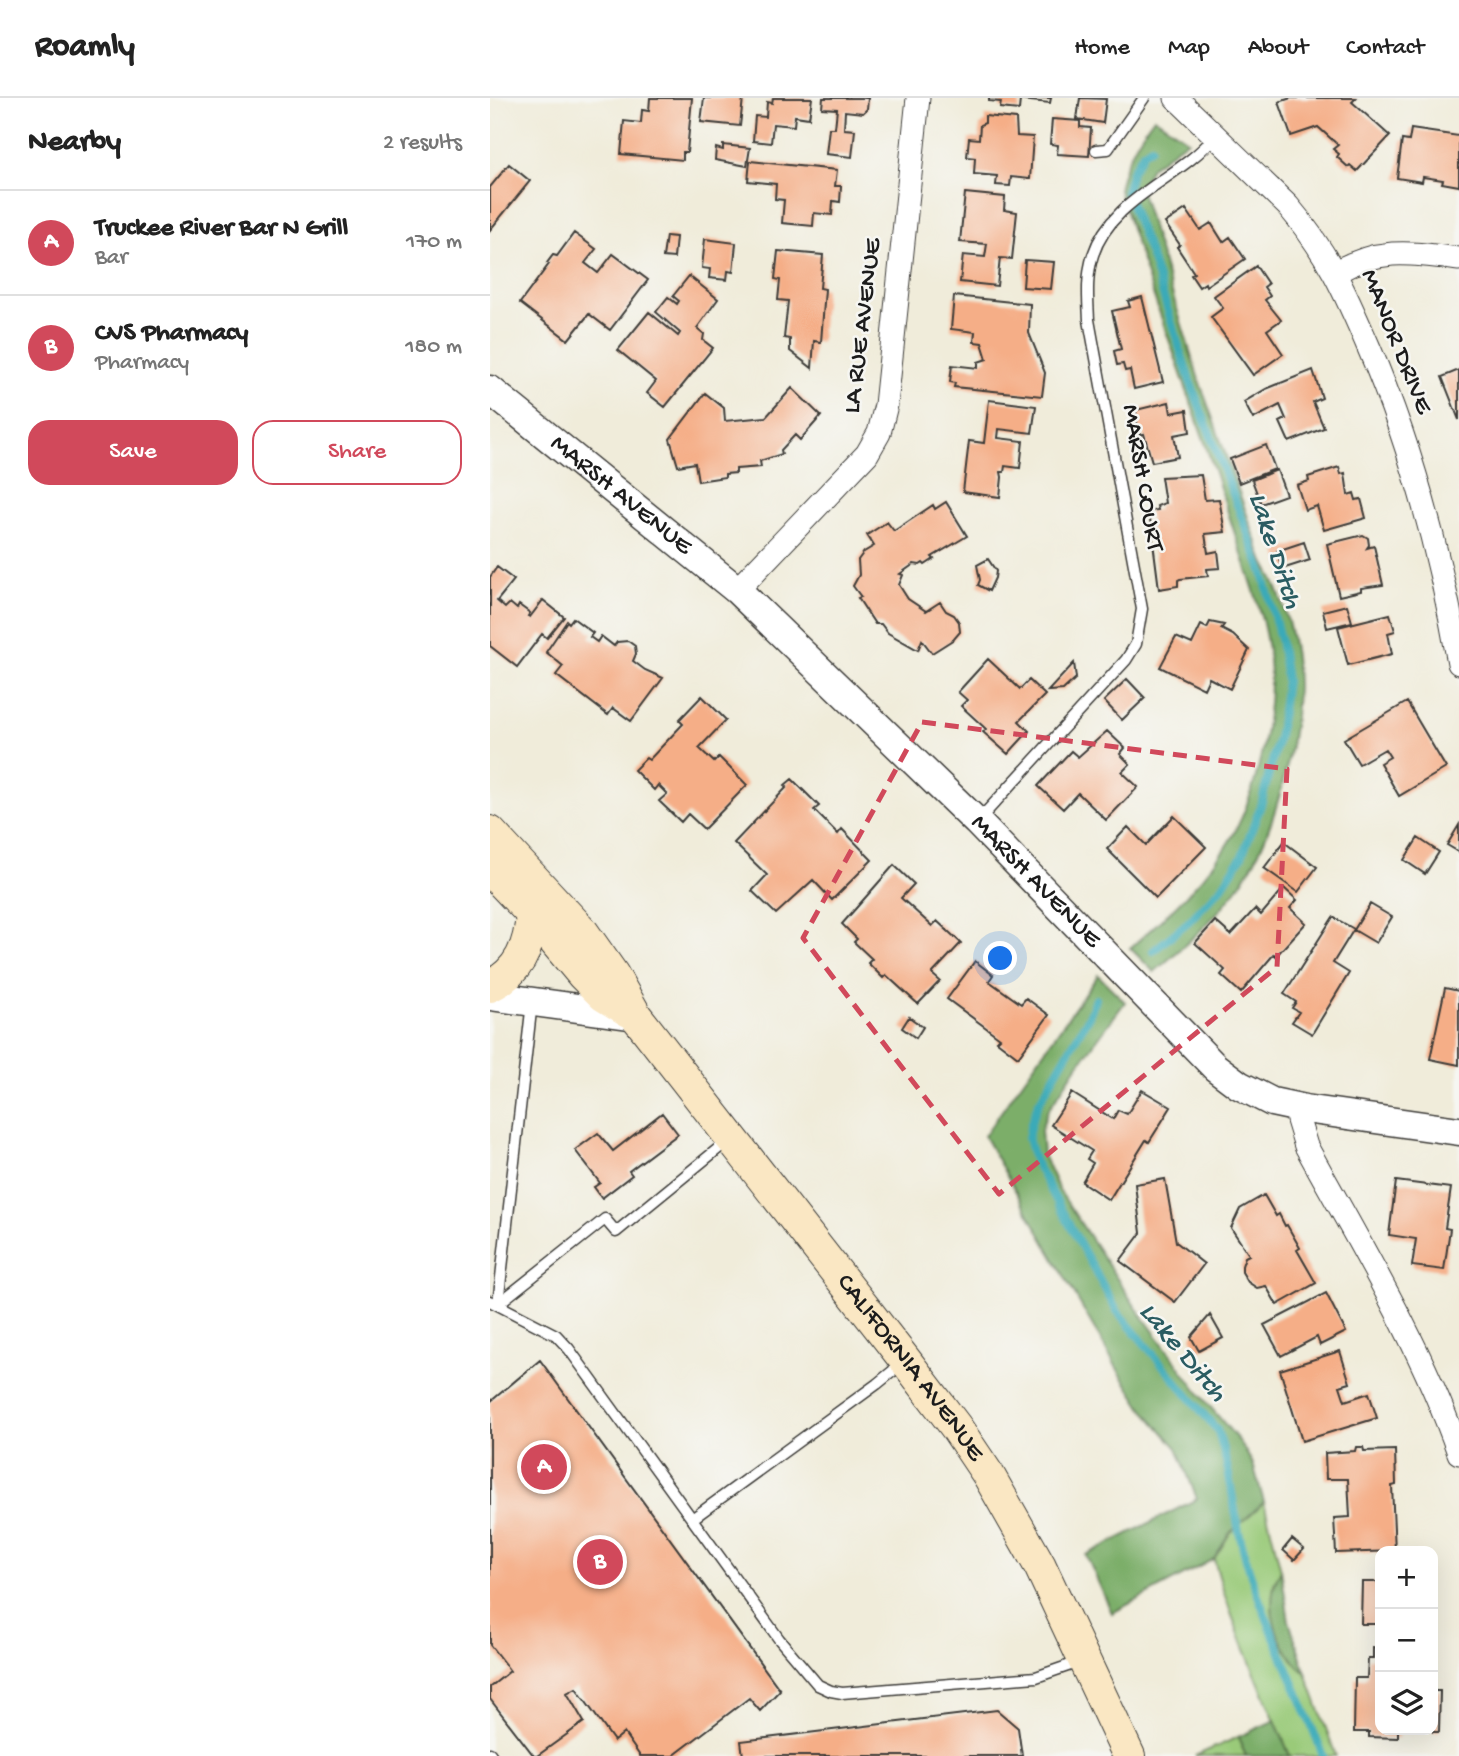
<!DOCTYPE html>
<html lang="en">
<head>
<meta charset="utf-8">
<style>
	:root { --surface:#fff; --page:#f2f2f2; --text:#222; --muted:#767676; --line:#e0e0e0; --accent:#d1495b }
	body { margin:0; font-family:"Gochi Hand",sans-serif; background:var(--page); color:var(--text) }
	.controls { position:absolute; right:21px; bottom:21px; display:grid; overflow:hidden; border-radius:14px; box-shadow:0 7px 28px #0002 }
	.controls button { width:63px; height:63px; display:grid; place-items:center; padding:0; border:0; border-bottom:2px solid var(--line); background:var(--surface); color:var(--text); font:35px sans-serif }
	.you { position:absolute; left:511px; top:861px; width:24px; height:24px; margin:-18px; border:5px solid #fff; border-radius:50%; background:#1a73e8; box-shadow:0 0 0 10px #1a73e833 }
	.badge { display:grid; place-items:center; width:46px; height:46px; border-radius:50%; background:var(--accent); color:#fff; font-size:23px; font-weight:700 }
	.pin { position:absolute; translate:-50% -50%; border:4px solid #fff; box-shadow:0 2px 7px #0006 }
	.list { margin:0; padding:0; list-style:none }
	h2 { display:flex; justify-content:space-between; align-items:center; height:91px; margin:0; padding:0 28px; font-size:30px }
	h2 small { font-size:23px; font-weight:400; color:var(--muted) }
	.list li { display:grid; grid-template-columns:46px 1fr auto; gap:21px; align-items:center; box-sizing:border-box; height:105px; padding:0 28px; border-top:2px solid var(--line) }
	.list b { display:block; font-size:26px; white-space:nowrap }
	.list p { margin:0; font-size:23px; white-space:nowrap; color:var(--muted) }
	.list em { font-size:23px; font-style:normal; color:var(--muted) }
	.actions { display:flex; gap:14px; padding:21px 28px }
	.actions a { flex:1; padding:16px 0; border:2px solid var(--accent); border-radius:21px; text-align:center; font-size:24px; color:var(--accent) }
	.actions .main { background:var(--accent); color:#fff }
	.icon { flex:none; width:38px; height:38px; fill:none; stroke:currentColor; stroke-width:2; stroke-linecap:round; stroke-linejoin:round }
	.map { position:relative; flex:none; width:969px; height:1658px; overflow:hidden }
	header { display:flex; align-items:center; gap:42px; box-sizing:border-box; height:98px; padding:0 35px; background:var(--surface); border-bottom:2px solid var(--line) }
	header strong { font-size:33px }
	nav { display:flex; gap:38px; margin-inline-start:auto; font-size:24px }
	main { display:flex }
	aside { flex:1; background:var(--surface) }
	.map>svg:first-child { display:block }
	.green { fill:#9aca79; stroke:#5b734a; stroke-width:2 }
	.forest { fill:#7bae69; stroke:#4c6542; stroke-width:2 }
	.lines { fill:none; stroke-linecap:round; stroke-linejoin:round }
	.stream { stroke:#3aaab8; stroke-width:8 }
	.building { fill:#f5ae87 }
	.service-casing { stroke:#3c3b38; stroke-width:13 }
	.minor-casing { stroke:#3c3b38; stroke-width:25 }
	.tertiary-casing { stroke:#3c3b38; stroke-width:31 }
	.secondary-casing { stroke:#3c3b38; stroke-width:34 }
	.service { stroke:#fff; stroke-width:10 }
	.minor { stroke:#fff; stroke-width:23 }
	.tertiary { stroke:#fff; stroke-width:28 }
	.secondary { stroke:#fae7c3; stroke-width:32 }
	.marked { fill:none; stroke:#d1495b; stroke-width:5; stroke-dasharray:14 9; stroke-linejoin:round }
	.labels { text-anchor:middle; dominant-baseline:central; stroke-width:5; stroke-linejoin:round; paint-order:stroke }
	.street-label { font-size:26px; fill:#1c1c1c; stroke:#f6f6f2 }
	.water-label { font-size:28px; font-style:italic; fill:#2a5c62; stroke:#f6f6f2 }
</style>
</head>
<body>
<header>
<strong>Roamly</strong>
<nav><a>Home</a><a>Map</a><a>About</a><a>Contact</a></nav>
</header>
<main>
<aside>
<h2>Nearby<small>2 results</small></h2>
<ul class="list">
<li><span class="badge">A</span><div><b>Truckee River Bar N Grill</b><p>Bar</p></div><em>170 m</em></li>
<li><span class="badge">B</span><div><b>CVS Pharmacy</b><p>Pharmacy</p></div><em>180 m</em></li>
</ul>
<div class="actions"><a class="main">Save</a><a>Share</a></div>
</aside>
<div class="map">
<svg width="969" height="1658" viewBox="0 0 969 1658">
	<rect width="100%" height="100%" fill="#f6f6f2"/>
	<filter id="ink" filterUnits="userSpaceOnUse"><feTurbulence type="fractalNoise" baseFrequency=".0143" numOctaves="2"/><feDisplacementMap in="SourceGraphic" scale="14" xChannelSelector="R" yChannelSelector="G"/><feConvolveMatrix kernelMatrix="1 2 1 2 8 2 1 2 1" color-interpolation-filters="sRGB"/></filter>
	<filter id="wash" filterUnits="userSpaceOnUse"><feTurbulence type="fractalNoise" baseFrequency=".00686" numOctaves="4" result="noise"/><feDisplacementMap in="SourceGraphic" scale="28" xChannelSelector="R" yChannelSelector="G"/><feGaussianBlur stdDeviation="1.57" result="paint"/><feColorMatrix in="noise" values="0 0 0 0 0 0 0 0 0 0 0 0 0 0 0 0 0 1.4 0 .05"/><feComposite in="paint" operator="in"/></filter>
	<g filter="url(#wash)">
		<rect width="100%" height="100%" fill="#f0ecda"/>
		<path class="green" d="M774,1404L791,1472L784,1485L782,1511L803,1563L816,1575L846,1658H800C773,1593 742,1529 724,1461L740,1435Z
			M748,1639L756,1658H705Z"/>
		<path class="forest" d="M664,19L698,42L661,69L650,91L709,282L774,464C794,497 807,549 807,587C806,645 786,734 753,782C729,818 697,846 664,874L640,850C677,817 718,781 743,737C768,692 784,612 779,562C775,515 755,468 741,424C706,312 663,204 629,92C633,66 648,40 664,19Z
			M608,877L635,904L586,970L557,1014L551,1032L553,1057L569,1092L645,1208L712,1299L750,1344L763,1366L774,1404L740,1435L724,1461L622,1515L596,1457L707,1401L687,1350L653,1311L628,1272L494,1038Z
			M791,1472L799,1523L816,1575C787,1550 771,1507 791,1472Z
			M785,1622L800,1658H756L748,1639Z"/>
		<g class="lines">
			<path class="stream" d="M661,49L653,55L642,73L636,94L662,162L700,283L773,475L790,541L796,582L789,636L771,707L752,758L732,789L698,824L663,853
				M606,901L599,918L548,1006L541,1025L538,1040L544,1062L627,1213L727,1332C742,1373 743,1417 755,1458C775,1527 809,1591 833,1658"/>
		</g>
		<g id="blocks">
			<path class="building" d="M160,0H202L197,54H193V62L131,56L134,23L151,25L152,12L159,13Z
				M214,0H253L250,28L211,24Z
				M283,0H322L319,20L305,18L304,28L283,26L281,45L263,43L265,18L276,19L277,4L282,5Z
				M333,0H378L377,11L373,15L355,13L354,31L365,32L362,59L336,56L339,30H345L347,11L332,10Z
				M499,0H561L560,5L530,2L529,12L510,10L511,4L499,3Z
				M590,0L616,1L613,25L587,21Z
				M801,0H866L862,4L900,38L867,73L860,67L858,69L847,59L849,56L843,51L848,47L828,29L801,38L789,4Z
				M495,18L526,21L527,38L543,39L540,81L521,79L520,88L506,87L507,78L484,76L485,60L477,59L479,40L489,41L490,27L495,25Z
				M562,21L590,23V29L601,30L599,58L567,56L568,47L560,46Z
				M921,31L969,38V88L952,85L953,82L933,79L932,84L907,80L912,42L919,43Z
				M233,47L260,50L257,68L225,62L226,50L233,52Z
				M260,63L347,72L345,88H351L350,104L343,103L342,117L324,115L323,128L292,125L294,102L285,101L286,86L258,83Z
				M19,66L40,83L0,132V89Z
				M475,95L515,99L514,112L527,114L522,161L510,160L507,188L470,184L473,157L495,159L497,146L470,144Z
				M696,111L710,132L721,125L733,144L740,139L755,161L716,188L715,185L709,189L701,177L704,175L687,149L690,147L675,125Z
				M84,135L106,151L95,165L108,175L123,156L158,182L120,232L99,216L78,242L30,205L59,166L57,165L63,157L67,158Z
				M176,138L186,139L184,160L173,159Z
				M215,141L246,145L243,174L238,173L237,182L219,180L220,171L212,170Z
				M288,153L333,157L330,190L335,191L331,244L324,243L322,270L300,253V241L294,240L298,203L288,202L290,182L285,181Z
				M535,162L564,164L561,191L533,189Z
				M766,168L778,186L774,189L780,198L775,202L791,222L777,232L793,256L763,277L721,219L733,210L724,198Z
				M199,178L228,201L207,230L214,236L213,242L223,250L175,309L157,295L166,283L128,252L159,214L188,238L190,235L166,214L178,199L187,206L189,203L183,198Z
				M464,198L540,206L539,235L555,275L552,298L464,289L465,285L460,284L462,267L488,270V264L497,261L492,245L484,244L485,234L461,231Z
				M652,199L673,284L644,291L640,272L635,273L633,266L627,267L624,253L631,251L622,213L640,209L638,203Z
				M823,272L832,300L823,304L834,330L799,344L790,324L796,321L790,307L763,321L754,304L776,291Z
				M969,272V322L952,279Z
				M302,290L331,318L310,342L305,337L291,352L292,356L270,363L271,369L246,371V375L235,376V379L208,383L205,365L188,368L180,341L215,295L234,310L235,323L276,319Z
				M499,302L546,308L542,335L509,331L508,340L533,343L530,370L515,368L514,374H511L512,379L510,399L473,394L479,343L494,345Z
				M679,304L681,315L697,312L700,334L684,337L688,359L662,364L654,336L648,337L646,312Z
				M776,347L785,371L749,385L740,361Z
				M849,369L851,376L855,375L858,397L864,395L866,402L871,401L876,420L834,432L827,408L815,412L807,387L819,383L818,379Z
				M787,372L796,397L771,406L762,382Z
				M711,377L715,402L729,401L735,434L715,436L718,455L728,453L730,470L717,471L718,478L690,481L688,482V488L669,491L659,413L668,412L667,408L675,405L671,379Z
				M456,404L477,438L442,459L444,461L435,467L433,465L430,467L424,466L410,476L413,477L409,487L418,501L436,513L450,504L456,513L464,517L469,524L470,534L464,541L442,555L432,542L428,552L398,535L391,526H385L368,500L371,499L363,488L369,477L368,462L374,454L384,448L377,437L397,424L404,433L443,407L445,411Z
				M873,437L878,440L879,447L877,450L884,448L893,487L871,490V493L849,498L837,446Z
				M814,444L820,462L792,471L787,453Z
				M498,461L506,473L505,480L499,493L488,487L490,482L487,467Z
				M7,469L24,482L7,503L15,510L20,505L27,511L29,507L40,515L38,518L40,519L53,502L74,519L57,540L52,536L27,569L0,548V479Z
				M857,507L862,524L837,530L833,513Z
				M900,516L905,533L898,535L902,556L858,567L848,529Z
				M83,520L103,535L100,539L107,544L111,538L124,548L127,544L138,543L145,548L146,556L143,563L155,572L173,580L141,623L123,610L118,617L66,577L73,568L56,554L77,523L79,525Z
				M720,524L734,527L731,531L743,537L759,552L740,591L719,580L714,591L670,569L686,539L702,546L711,527L717,530Z
				M498,561L530,591L539,582L555,597L529,623L539,633L518,656L493,634L496,631L471,608L477,602L468,594Z
				M584,565L586,580L573,592L558,593Z
				M637,581L655,600L632,622L614,603Z
				M212,598L236,622L209,650L224,664L229,659L257,687L214,731L198,716L191,724L169,703L177,696L168,687L164,692L144,672L156,660L159,662L193,626L189,622Z
				M917,604L956,670L909,698L890,665L900,659L895,651L869,666L854,641Z
				M617,633L635,650L630,656L640,666L632,674L648,689L616,722L588,695L573,711L548,688L581,653L588,659Z
				M302,681L329,708L324,712L348,736L352,731L382,762L342,802L323,782L286,816L262,793L277,777L244,745L297,689L295,687Z
				M684,718L716,749L666,800L617,751L638,729L656,747Z
				M969,727V754L957,747Z
				M928,740L949,754L935,776L914,762Z
				M794,744L827,769L808,794L774,770Z
				M404,767L424,786L411,800L442,828L447,823L471,845L442,876L450,883L428,906L396,877L393,880L378,865L382,861L364,844L367,841L352,826Z
				M794,790L807,802L800,810L816,825L786,858L784,856L751,895L731,877L735,872L705,845L725,823L741,837L765,811L771,817Z
				M880,806L902,819L886,845L864,832Z
				M843,819L864,831L843,865L859,875L822,936L802,924L809,914L802,910L806,904L794,896Z
				M485,863L503,877L499,883L531,906L536,900L559,917L528,959L507,943L510,940L457,901Z
				M955,890L969,893V967L940,961Z
				M419,919L433,929L426,940L412,930Z
				M652,992L681,1009L659,1044L656,1042L619,1102L592,1084L603,1065L597,1061L602,1053L561,1027L582,995L623,1021L628,1012L637,1016Z
				M172,1015L188,1036L139,1073L142,1077L112,1100L104,1089L110,1085L85,1052L108,1035L123,1053Z
				M675,1081L686,1144L714,1166L685,1204L630,1163L651,1135L645,1086Z
				M906,1083L961,1090L955,1130L960,1131L954,1172L922,1168L926,1141L899,1137Z
				M774,1097L786,1118L789,1116L795,1128L797,1127L810,1150L807,1152L826,1185L787,1207L776,1188L767,1190L758,1184L752,1174V1168L755,1159L759,1157L741,1130L750,1111Z
				M836,1195L856,1234L830,1247L827,1239L791,1258L774,1227Z
				M720,1217L733,1240L709,1253L701,1239Z
				M850,1253L860,1285L850,1288L855,1303L879,1295L887,1320L812,1343L790,1272Z
				M50,1262L290,1592L270,1613L259,1600L183,1658H150L134,1635L124,1643L86,1590L77,1595L94,1624L47,1658H44L0,1601V1589L20,1573L0,1547V1304Z
				M866,1349H873L874,1353L905,1352L906,1387L902,1388L905,1453L846,1455L844,1420L860,1419L858,1381H836L835,1355L865,1353Z
				M802,1441L814,1451L804,1462L793,1452Z
				M872,1484H890V1526H871Z
				M883,1550H890V1632H908V1640L879,1639V1634H864L865,1580H877L878,1560H883Z
				M943,1593H950L949,1634H943Z
				M507,1612L528,1630L532,1658H253L251,1643Z"/>
		</g>
	</g>
	<g filter="url(#ink)">
		<use href="#blocks" fill-opacity="0" stroke="#3c3b38" stroke-width="2"/>
		<g class="lines">
			<g class="service-casing">
				<path id="service" d="M606,52L618,51L654,0
					M487,724L636,562L646,546L652,511L599,222C598,201 596,178 603,157C622,99 689,82 725,38
					M0,1203L66,1237L79,1251L289,1541L328,1587L341,1593L352,1595L546,1579L592,1563
					M8,1206L115,1121L126,1134L240,1041
					M8,1206L42,904
					M202,1421L387,1286L414,1264
					M0,1655L2,1658"/>
			</g>
			<g class="minor-casing">
				<path id="minor" d="M686,0L798,108C838,155 855,194 879,250C923,352 950,456 969,565
					M846,174C890,149 921,155 969,161
					M247,492L377,356L389,335L396,307L428,0
					M809,1010L808,1022L816,1048C871,1148 931,1247 969,1355"/>
			</g>
			<g class="tertiary-casing">
				<g id="tertiary">
					<path id="s1" d="M0,292L247,492L487,724L725,969L749,987L782,1004L815,1011L969,1033"/>
					<path d="M0,898L146,918"/>
				</g>
			</g>
			<g class="secondary-casing">
				<g id="secondary">
					<path id="s2" d="M0,734L92,833L123,877L146,918L415,1262L466,1329L499,1378L550,1468L639,1658"/>
					<path d="M0,772L42,816L93,877L113,897L139,913"/>
					<path d="M0,888C30,874 40,847 42,816"/>
				</g>
			</g>
			<use href="#service" class="service"/>
			<use href="#minor" class="minor"/>
			<use href="#tertiary" class="tertiary"/>
			<use href="#secondary" class="secondary"/>
		</g>
	</g>
	<path class="marked" d="M432,624L797,671L787,869L509,1096L313,840Z"/>
	<g class="labels">
		<g class="street-label">
			<text transform="translate(374 228) rotate(-83)">LA RUE AVENUE</text>
			<text transform="translate(905 244) rotate(68)">MANOR DRIVE</text>
			<text transform="translate(651 380) rotate(80)">MARSH COURT</text>
			<text stroke="none"><textPath href="#s1" startOffset="168">MARSH AVENUE</textPath></text>
			<text stroke="none"><textPath href="#s1" startOffset="735">MARSH AVENUE</textPath></text>
			<text stroke="none"><textPath href="#s2" startOffset="682">CALIFORNIA AVENUE</textPath></text>
		</g>
		<g class="water-label">
			<text transform="translate(784 453) rotate(72)">Lake Ditch</text>
			<text transform="translate(692 1255) rotate(50)">Lake Ditch</text>
		</g>
	</g>
</svg>
<div class="controls">
<button>+</button>
<button>−</button>
<button><svg class="icon" aria-label="layers" viewBox="0 0 24 24"><path d="M12 4l9 5-9 5-9-5zM3 14l9 5 9-5"/></svg></button>
</div>
<div class="you"></div>
<div class="pin badge" style="left:54px;top:1369px">A</div>
<div class="pin badge" style="left:110px;top:1464px">B</div>
</div>
</main>
</body>
</html>
